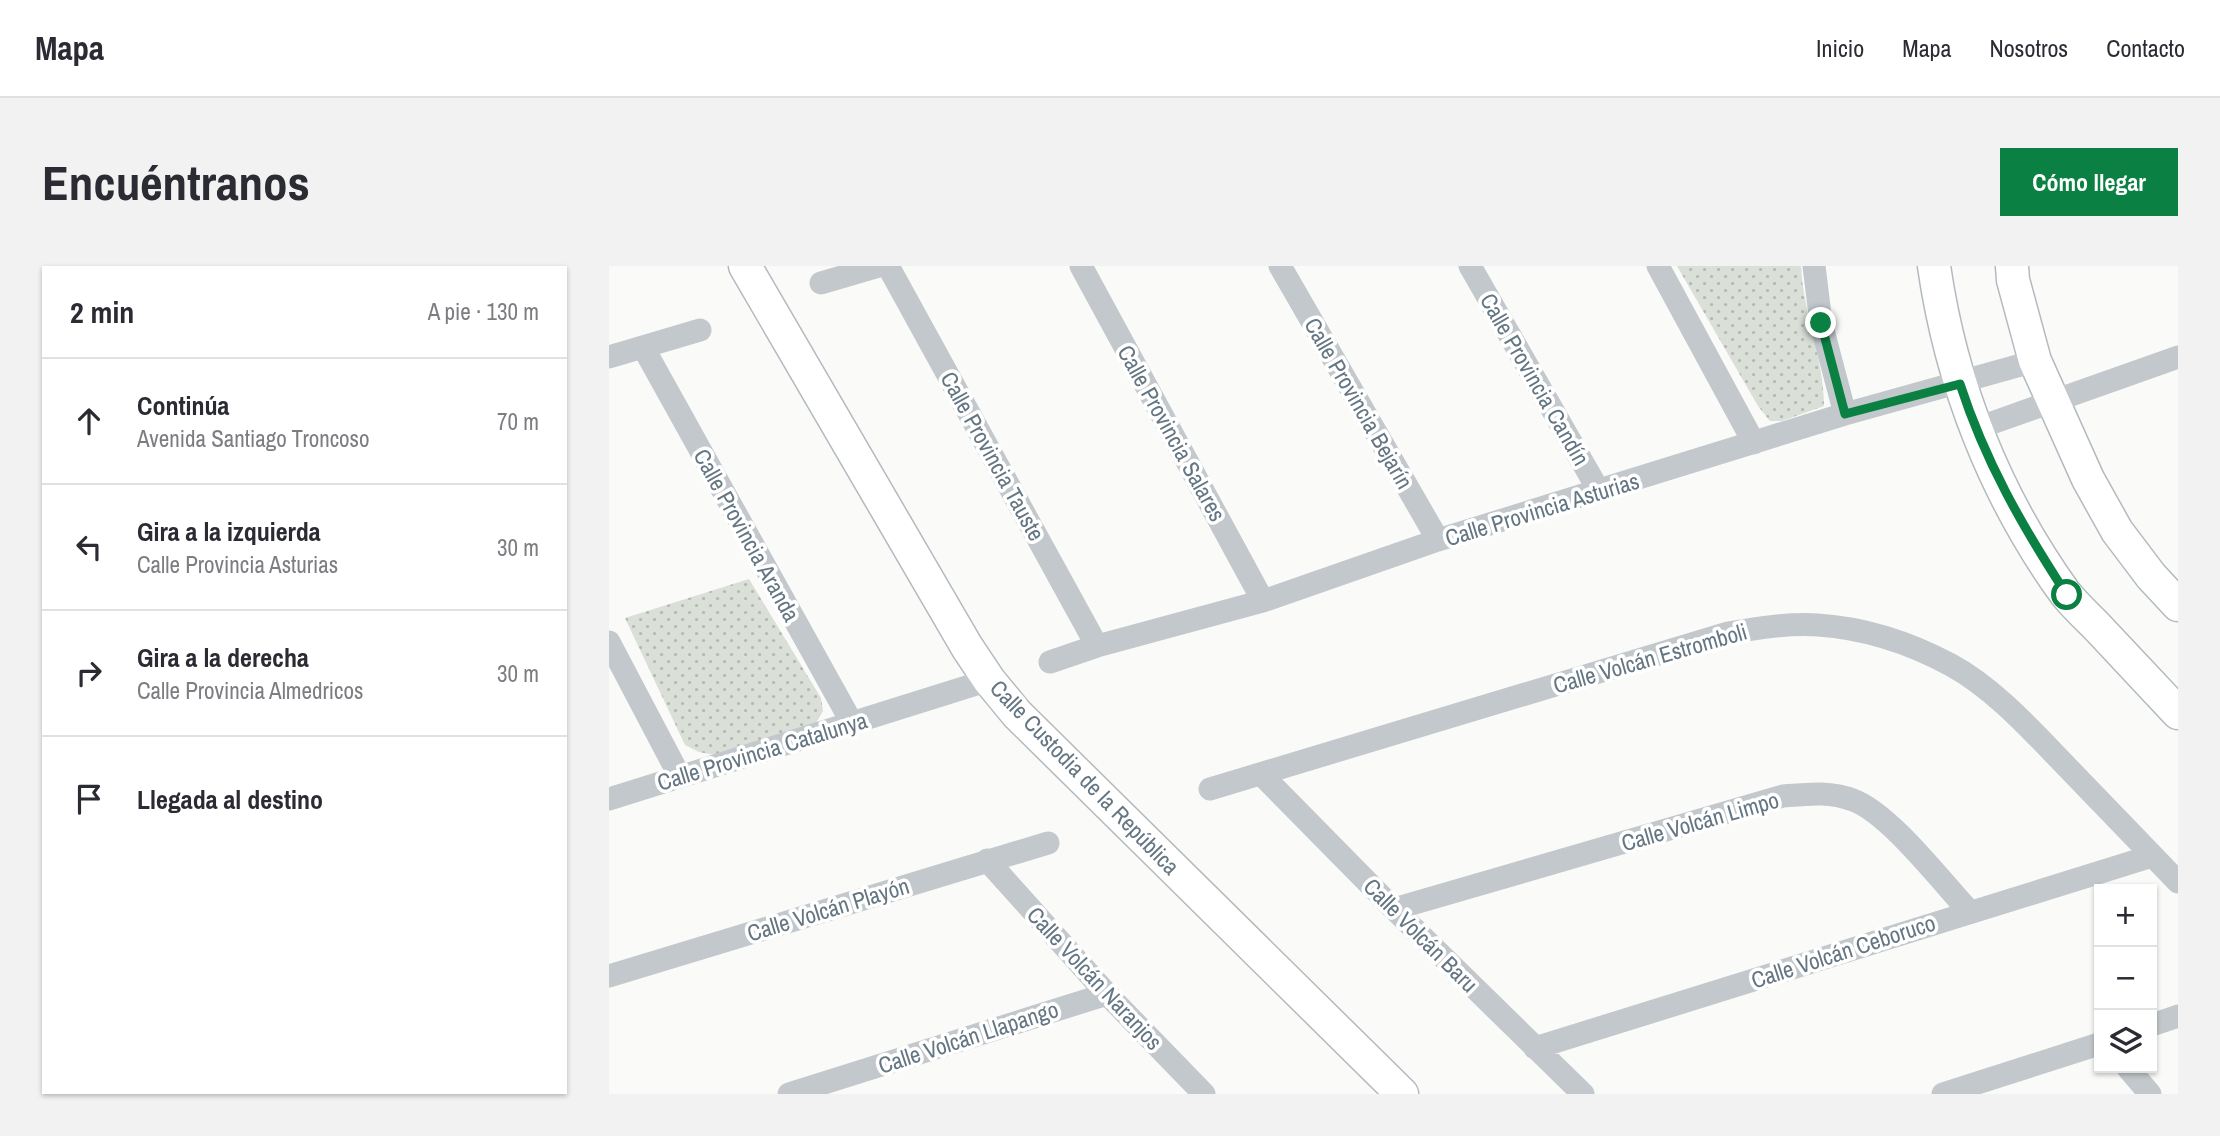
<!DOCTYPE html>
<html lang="es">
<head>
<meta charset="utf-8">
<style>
	:root { --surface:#fff; --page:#f2f2f3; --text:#2b2b33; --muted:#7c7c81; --line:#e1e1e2; --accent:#0b8043 }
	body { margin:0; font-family:"Archivo Narrow",sans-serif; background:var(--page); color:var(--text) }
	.controls { position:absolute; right:21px; bottom:21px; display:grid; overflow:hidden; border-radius:0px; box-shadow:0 2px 5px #0004 }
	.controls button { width:63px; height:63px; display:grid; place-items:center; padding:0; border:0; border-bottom:2px solid var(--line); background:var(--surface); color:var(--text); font:35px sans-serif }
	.stop { position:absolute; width:21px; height:21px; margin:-16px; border:5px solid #0b8043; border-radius:50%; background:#fff }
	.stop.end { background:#0b8043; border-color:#fff; box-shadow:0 2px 7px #0008 }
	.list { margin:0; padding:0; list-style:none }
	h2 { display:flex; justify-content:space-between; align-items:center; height:91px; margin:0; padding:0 28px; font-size:30px }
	h2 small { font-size:23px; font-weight:400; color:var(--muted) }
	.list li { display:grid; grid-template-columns:46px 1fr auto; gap:21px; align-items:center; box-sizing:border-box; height:126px; padding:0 28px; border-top:2px solid var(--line) }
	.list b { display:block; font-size:26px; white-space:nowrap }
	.list p { margin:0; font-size:23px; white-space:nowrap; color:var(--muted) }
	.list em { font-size:23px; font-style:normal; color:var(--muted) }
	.icon { flex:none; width:38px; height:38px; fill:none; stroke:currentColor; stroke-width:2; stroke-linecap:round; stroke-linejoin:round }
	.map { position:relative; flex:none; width:1569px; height:828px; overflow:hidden; border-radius:0px }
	header { display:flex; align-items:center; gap:42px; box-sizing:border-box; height:98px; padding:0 35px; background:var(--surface); border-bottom:2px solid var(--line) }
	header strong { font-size:33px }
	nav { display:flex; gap:38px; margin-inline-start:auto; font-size:24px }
	.intro { display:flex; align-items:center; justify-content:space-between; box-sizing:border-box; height:168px; padding:0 42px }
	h1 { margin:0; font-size:49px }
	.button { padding:18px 32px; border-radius:0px; background:var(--accent); color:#fff; font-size:24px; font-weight:700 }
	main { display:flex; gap:42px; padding:0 42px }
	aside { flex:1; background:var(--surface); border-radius:0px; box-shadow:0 2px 5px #0004 }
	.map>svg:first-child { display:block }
	.park { fill:url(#park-dots) }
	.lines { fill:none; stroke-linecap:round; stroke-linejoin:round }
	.secondary-casing { stroke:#b3babf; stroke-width:35 }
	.street { stroke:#c3c8cc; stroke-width:23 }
	.secondary { stroke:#fff; stroke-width:32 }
	.route { stroke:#0b8043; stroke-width:9 }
	.labels { text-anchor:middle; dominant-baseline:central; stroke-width:7; stroke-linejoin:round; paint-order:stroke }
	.street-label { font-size:23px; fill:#657683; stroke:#fff }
</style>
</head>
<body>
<header>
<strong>Mapa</strong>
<nav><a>Inicio</a><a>Mapa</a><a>Nosotros</a><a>Contacto</a></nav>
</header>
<div class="intro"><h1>Encuéntranos</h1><a class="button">Cómo llegar</a></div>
<main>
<aside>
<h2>2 min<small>A pie · 130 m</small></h2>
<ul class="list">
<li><svg class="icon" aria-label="ahead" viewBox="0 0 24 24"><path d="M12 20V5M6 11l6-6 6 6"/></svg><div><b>Continúa</b><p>Avenida Santiago Troncoso</p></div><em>70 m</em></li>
<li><svg class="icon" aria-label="left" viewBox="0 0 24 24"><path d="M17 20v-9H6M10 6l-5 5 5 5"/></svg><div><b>Gira a la izquierda</b><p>Calle Provincia Asturias</p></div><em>30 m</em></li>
<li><svg class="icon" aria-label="right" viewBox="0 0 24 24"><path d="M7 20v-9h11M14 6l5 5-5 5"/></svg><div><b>Gira a la derecha</b><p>Calle Provincia Almedricos</p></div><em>30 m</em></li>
<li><svg class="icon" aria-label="arrive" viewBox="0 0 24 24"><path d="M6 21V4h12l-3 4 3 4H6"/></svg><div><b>Llegada al destino</b></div></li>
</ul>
</aside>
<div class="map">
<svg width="1569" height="828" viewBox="0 0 1569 828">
	<defs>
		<pattern id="park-dots" width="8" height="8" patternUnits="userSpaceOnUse" patternTransform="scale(1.75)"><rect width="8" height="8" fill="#dadfd7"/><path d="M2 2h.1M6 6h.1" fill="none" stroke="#b4b9b4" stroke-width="1.8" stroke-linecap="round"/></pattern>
	</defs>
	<rect width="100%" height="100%" fill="#fafaf8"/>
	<path class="park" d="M1068,0H1192C1194,47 1215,93 1215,140L1173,155H1161L1149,140Z
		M140,313L212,432L214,445L207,457L105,489L90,486L76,479L16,352Z"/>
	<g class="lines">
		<g class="secondary-casing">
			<path id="secondary" d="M136,0L358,381L380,414L408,448L793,828
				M1325,0C1342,118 1386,230 1456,327C1467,341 1481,353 1493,366C1518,393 1544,420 1569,447
				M1403,0L1404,14L1426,95L1479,213L1508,265L1542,310L1569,339"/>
		</g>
		<path class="street" d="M279,0L488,380
			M472,0L654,335
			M671,0L829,274
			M861,0L990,225
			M1049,0L1145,177
			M1205,0L1212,57L1236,148
			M212,17L270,0
			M34,81L243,457
			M0,91L91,64
			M1366,163L1569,91
			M0,376L71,511
			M441,396L488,380L654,335L829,274L1236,148L1426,95
			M652,508L785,643L974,828
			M601,523L1119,367C1149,362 1179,357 1209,359C1255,362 1301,377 1342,399C1386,423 1423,465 1458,501C1495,539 1532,578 1569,616
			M0,533L380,414
			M378,594L498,728L595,828
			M785,643L1174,530C1198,528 1221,525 1244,534C1280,547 1332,615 1360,645
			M0,710L439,577
			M1543,759L1569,750
			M926,782L1543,590
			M1519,802L1541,828
			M180,828L498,728
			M1334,828L1490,778"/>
		<use href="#secondary" class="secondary"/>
	</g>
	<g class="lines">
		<path class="route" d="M1212,57L1236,148L1351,118C1376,195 1413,260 1458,329"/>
	</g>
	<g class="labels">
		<g class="street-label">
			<text transform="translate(926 113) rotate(60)">Calle Provincia Candín</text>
			<text transform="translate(750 137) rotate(60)">Calle Provincia Bejarín</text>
			<text transform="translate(563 167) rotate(61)">Calle Provincia Salares</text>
			<text transform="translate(384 190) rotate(61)">Calle Provincia Tauste</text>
			<text transform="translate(933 243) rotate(-17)">Calle Provincia Asturias</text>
			<text transform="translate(138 269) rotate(61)">Calle Provincia Aranda</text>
			<text transform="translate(1041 392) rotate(-16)">Calle Volcán Estromboli</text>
			<text transform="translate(153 485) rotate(-17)">Calle Provincia Catalunya</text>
			<text transform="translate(476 511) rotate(46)">Calle Custodia de la República</text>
			<text transform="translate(1091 555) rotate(-16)">Calle Volcán Limpo</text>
			<text transform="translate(219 643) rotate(-17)">Calle Volcán Playón</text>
			<text transform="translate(812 669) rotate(45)">Calle Volcán Baru</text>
			<text transform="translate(1234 685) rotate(-18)">Calle Volcán Ceboruco</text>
			<text transform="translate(486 712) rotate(47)">Calle Volcán Naranjos</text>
			<text transform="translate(359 771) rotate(-18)">Calle Volcán Llapango</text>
		</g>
	</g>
</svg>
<div class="controls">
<button>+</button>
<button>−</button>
<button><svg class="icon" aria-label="layers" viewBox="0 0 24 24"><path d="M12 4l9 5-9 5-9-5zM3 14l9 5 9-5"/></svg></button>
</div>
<div class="stop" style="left:1458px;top:329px"></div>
<div class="stop end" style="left:1212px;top:57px"></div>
</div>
</main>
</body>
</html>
